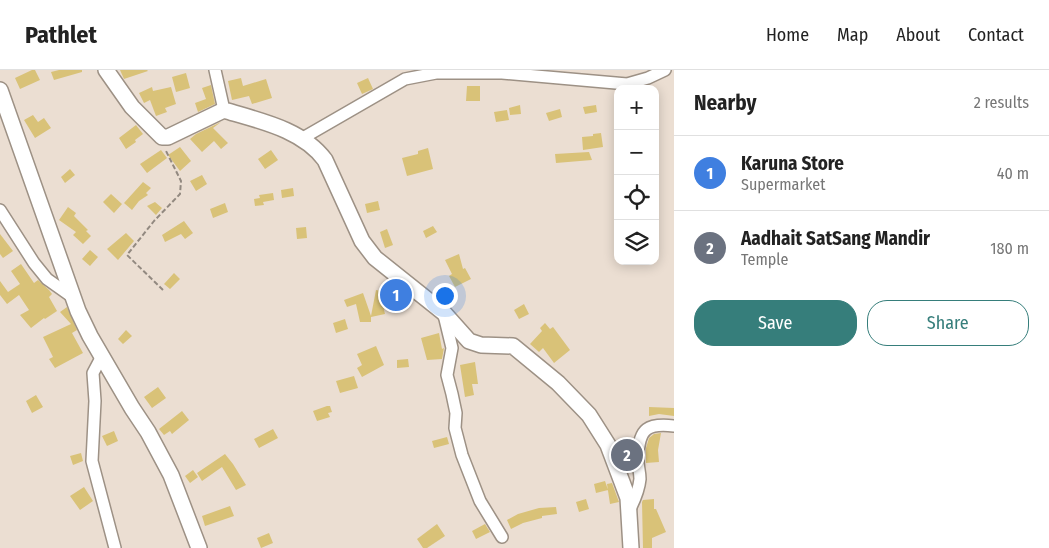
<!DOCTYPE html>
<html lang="en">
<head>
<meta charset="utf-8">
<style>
	:root { --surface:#fff; --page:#f6f6f6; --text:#222; --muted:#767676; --line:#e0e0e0; --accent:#367e7b }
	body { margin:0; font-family:"Fira Sans Condensed",sans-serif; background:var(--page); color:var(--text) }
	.controls { position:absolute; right:15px; top:15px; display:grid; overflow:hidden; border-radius:10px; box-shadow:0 2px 12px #0003 }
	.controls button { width:45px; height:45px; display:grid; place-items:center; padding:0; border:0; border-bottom:1px solid var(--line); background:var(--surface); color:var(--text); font:25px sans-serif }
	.you { position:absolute; left:444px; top:225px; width:18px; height:18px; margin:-12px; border:4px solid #fff; border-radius:50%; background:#1a73e8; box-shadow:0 0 0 8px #1a73e833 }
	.badge { display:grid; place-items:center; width:32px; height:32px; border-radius:50%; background:var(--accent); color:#fff; font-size:16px; font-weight:700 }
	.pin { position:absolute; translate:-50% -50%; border:2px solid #fff; box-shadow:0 1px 5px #0006 }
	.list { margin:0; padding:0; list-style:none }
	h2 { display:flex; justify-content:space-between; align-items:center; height:65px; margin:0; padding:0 20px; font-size:21px }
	h2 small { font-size:16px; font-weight:400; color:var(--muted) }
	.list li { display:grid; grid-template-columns:32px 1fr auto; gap:15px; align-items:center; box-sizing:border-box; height:75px; padding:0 20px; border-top:1px solid var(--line) }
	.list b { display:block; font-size:19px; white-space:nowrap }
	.list p { margin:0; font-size:16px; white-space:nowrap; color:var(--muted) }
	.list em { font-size:16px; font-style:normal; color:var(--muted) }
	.actions { display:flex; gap:10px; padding:15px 20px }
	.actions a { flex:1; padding:11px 0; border:1px solid var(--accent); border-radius:20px; text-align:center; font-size:18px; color:var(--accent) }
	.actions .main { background:var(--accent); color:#fff }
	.icon { flex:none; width:28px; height:28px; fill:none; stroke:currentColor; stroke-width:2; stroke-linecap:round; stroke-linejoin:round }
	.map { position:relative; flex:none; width:674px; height:478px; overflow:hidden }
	header { display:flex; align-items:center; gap:30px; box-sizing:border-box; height:70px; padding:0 25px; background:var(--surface); border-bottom:1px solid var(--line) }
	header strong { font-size:24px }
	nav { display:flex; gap:28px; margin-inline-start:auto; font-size:18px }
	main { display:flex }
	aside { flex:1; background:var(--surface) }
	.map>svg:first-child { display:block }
	.building { fill:#d9c278 }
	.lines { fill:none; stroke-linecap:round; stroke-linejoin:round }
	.street-casing { stroke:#9d9185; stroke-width:14 }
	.secondary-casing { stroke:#9d9185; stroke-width:18 }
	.path { stroke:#928980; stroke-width:2; stroke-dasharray:5 2.5; stroke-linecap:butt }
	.street { stroke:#fff; stroke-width:11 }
	.secondary { stroke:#fff; stroke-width:15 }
</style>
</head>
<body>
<header>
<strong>Pathlet</strong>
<nav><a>Home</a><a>Map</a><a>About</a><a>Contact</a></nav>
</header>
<main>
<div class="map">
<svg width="674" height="478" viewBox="0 0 674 478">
	<rect width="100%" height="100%" fill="#ebded2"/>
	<path class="building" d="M32,0H35L40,10L20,19L15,8Z
		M59,0H82V2L54,10L51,2Z
		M120,0H147L148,1L124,9Z
		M186,3L190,18L176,22L172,7Z
		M241,8L243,16L266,9L272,28L252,34L249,26L232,30L228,11Z
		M368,8L373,19L362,24L357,13Z
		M211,15L215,34L198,42L195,33L206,29L202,18Z
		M467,16H480V31H466Z
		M152,17L153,21L171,17L176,34L165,38L167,42L156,46L150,30L144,33L139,23Z
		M520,35L521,44L510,45L509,38Z
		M596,35L597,42L585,44L583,37Z
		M560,39L562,47L549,51L546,43Z
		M507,40L509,50L496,52L494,42Z
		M33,45L38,52L44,48L51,58L35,68L24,50Z
		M221,52L213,58L228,73L221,79L214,71L202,82L190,69L196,64Z
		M136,55L143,64L135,70L136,72L126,79L119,68Z
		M601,63L603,77L583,80L582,67L593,66V64Z
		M180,77L191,91L180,101L168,85Z
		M428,78L433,99L407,106L402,88L418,84V81Z
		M161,80L167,88L147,103L140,94Z
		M271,80L278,90L265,99L258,89Z
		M589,82L592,90L556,93L555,84Z
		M70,99L75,105L65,113L61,107Z
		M202,105L207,114L196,121L190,111Z
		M143,112L151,118L146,123L148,125L139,131L132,140L124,133Z
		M293,118L294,126L282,128L281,120Z
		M273,123L274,130L263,132L264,135L255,136L254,129L260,128L259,125Z
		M111,124L122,134L114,143L103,132Z
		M378,131L380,140L367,143L365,134Z
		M155,132L162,138L156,145L147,136Z
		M225,133L228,142L213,148L210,139Z
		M68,137L76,143L74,146L88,160L86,161L91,166L83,174L73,165L76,162L59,150Z
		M184,151L193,163L185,169L181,164L165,172L162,165Z
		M433,156L437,162L426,168L423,161Z
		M306,157L307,168L297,169L296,158Z
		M387,159L393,175L385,178L380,162Z
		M126,163L134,171L118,190L107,179Z
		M0,164L13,181L3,188L0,184Z
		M90,180L98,187L90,196L82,189Z
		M459,184L463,199L465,198L471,209L455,217L449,206L452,204L445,190Z
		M21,194L34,213L38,210L49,220L52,224L49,227L57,241L45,249L44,248L31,258L20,245L29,240L19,225L7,234L0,225V211L8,222L20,214L11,201Z
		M174,203L180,209L170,219L164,214Z
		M376,220L387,222L384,240L385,244L371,247V252H360L356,234L347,237L344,230L363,223L371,246Z
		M524,234L529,244L519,249L514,240Z
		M67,237L77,260L72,263L83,283L55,298L49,289L53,287L43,267L71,254L60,242Z
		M345,249L348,259L336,263L333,253Z
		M545,253L550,259L553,257L570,280L554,293L543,278L539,282L530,274L542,261L540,258Z
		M126,260L132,266L123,274L118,269Z
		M439,263L442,279L444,278L442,289L427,290L421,268Z
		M376,276L384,295L362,307L357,298L362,295L357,284Z
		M408,289L409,297L397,298V290Z
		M475,292L478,314H472L474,325L465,327L460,295Z
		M354,306L358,318L340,323L336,311Z
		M158,317L166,328L152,338L144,327Z
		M36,325L43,337L32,343L26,331Z
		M327,336H330L332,342L328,343L330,347L317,351L313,341Z
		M649,337L674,338V346L659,344L649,346Z
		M182,341L189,350L172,364L170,361L164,365L159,359Z
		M273,359L278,368L259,378L254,369Z
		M114,361L118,371L107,376L102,366Z
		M661,363L658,380L659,392L646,393V378L649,368L654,364Z
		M447,367L449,374L434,378L432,371Z
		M81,383L83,391L73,395L70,386Z
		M225,384L233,394L246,415L236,420L222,397L202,411L197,403Z
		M193,400L198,407L190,413L185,406Z
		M605,411L608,420L596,423L594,414Z
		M612,413L619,432L610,434L607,414Z
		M84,417L93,431L80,440L70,426Z
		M586,429L589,439L579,442L576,432Z
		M654,429V439H656L666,462L652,468V478H643L642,432L643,430Z
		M230,436L234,446L205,456L202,446Z
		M556,437L557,444L542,446V448L523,453L511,459L507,450L518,444L539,438Z
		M437,454L445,466L427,478H423L417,469Z
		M485,454L490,462L476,469L472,461Z
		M269,463L273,473L261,478L257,468Z"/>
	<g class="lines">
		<g class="street-casing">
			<path id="street" d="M215,0L224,40
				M301,69L405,9L436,3H502L627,14L648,8L665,0
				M0,140L34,193L47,209L71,226
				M444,245L452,278L447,305L452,324L456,343L455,358L462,385L480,431L502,467
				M102,286L93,303L95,331L92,391L115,478
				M630,439C635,429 639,420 640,409C640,401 637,394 638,386C639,358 648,353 674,356"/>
		</g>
		<g class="secondary-casing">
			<path id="secondary" d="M106,0L132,37L162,67H168L224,40L227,41C261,51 303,60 325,90L362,171L375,188L444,243L469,271L481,275L513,276L558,313L589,345L608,375L628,428L631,478
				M0,20L78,241L90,266L132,338L148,362L171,405L199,478"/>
		</g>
		<path class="path" d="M163,220L127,185L154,151L180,124L181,111L165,79"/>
		<use href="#street" class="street"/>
		<use href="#secondary" class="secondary"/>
	</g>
</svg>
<div class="controls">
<button>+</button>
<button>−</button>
<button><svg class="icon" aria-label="locate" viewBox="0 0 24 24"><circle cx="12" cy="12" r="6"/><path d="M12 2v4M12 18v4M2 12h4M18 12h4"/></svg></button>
<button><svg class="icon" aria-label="layers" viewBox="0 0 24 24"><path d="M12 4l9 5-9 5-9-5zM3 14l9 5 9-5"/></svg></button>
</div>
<div class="you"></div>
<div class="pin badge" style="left:396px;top:225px;background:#3f7fe0">1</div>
<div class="pin badge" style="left:627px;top:385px;background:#6b7280">2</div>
</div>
<aside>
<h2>Nearby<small>2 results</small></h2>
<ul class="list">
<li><span class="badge" style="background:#3f7fe0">1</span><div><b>Karuna Store</b><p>Supermarket</p></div><em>40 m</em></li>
<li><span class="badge" style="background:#6b7280">2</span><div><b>Aadhait SatSang Mandir</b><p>Temple</p></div><em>180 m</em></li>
</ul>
<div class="actions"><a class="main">Save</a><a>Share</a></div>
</aside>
</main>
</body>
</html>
